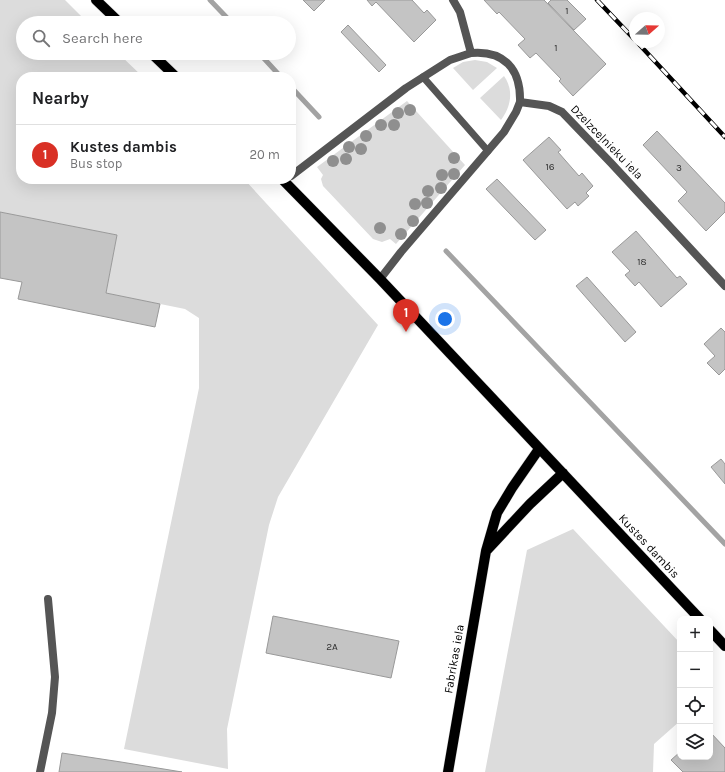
<!DOCTYPE html>
<html lang="en">
<head>
<meta charset="utf-8">
<style>
	:root { --surface:#fff; --page:#f6f6f6; --text:#202124; --muted:#757577; --line:#e0e0e0; --accent:#d93025 }
	body { margin:0; font-family:Karla,sans-serif; background:var(--page); color:var(--text) }
	.controls { position:absolute; right:12px; bottom:12px; display:grid; overflow:hidden; border-radius:8px; box-shadow:0 4px 16px #0002 }
	.controls button { width:36px; height:36px; display:grid; place-items:center; padding:0; border:0; border-bottom:1px solid var(--line); background:var(--surface); color:var(--text); font:20px sans-serif }
	.compass { position:absolute; left:629px; top:12px; width:36px; height:36px; border-radius:50%; background:var(--surface); box-shadow:0 4px 16px #0002; rotate:70deg }
	.you { position:absolute; left:445px; top:319px; width:14px; height:14px; margin:-10px; border:3px solid #fff; border-radius:50%; background:#1a73e8; box-shadow:0 0 0 6px #1a73e833 }
	.badge { display:grid; place-items:center; width:26px; height:26px; border-radius:50%; background:var(--accent); color:#fff; font-size:13px; font-weight:700 }
	.pin { position:absolute; translate:-50% -33px; filter:drop-shadow(0 1px 2px #0008) }
	.pin::after { content:''; position:absolute; top:21px; width:14px; height:12px; background:inherit; clip-path:polygon(0 0,100% 0,50% 100%) }
	.list { margin:0; padding:0; list-style:none }
	h2 { display:flex; justify-content:space-between; align-items:center; height:52px; margin:0; padding:0 16px; font-size:17px }
	h2 small { font-size:13px; font-weight:400; color:var(--muted) }
	.list li { display:grid; grid-template-columns:26px 1fr auto; gap:12px; align-items:center; box-sizing:border-box; height:60px; padding:0 16px; border-top:1px solid var(--line) }
	.list b { display:block; font-size:15px; white-space:nowrap }
	.list p { margin:0; font-size:13px; white-space:nowrap; color:var(--muted) }
	.list em { font-size:13px; font-style:normal; color:var(--muted) }
	.icon { flex:none; width:22px; height:22px; fill:none; stroke:currentColor; stroke-width:2; stroke-linecap:round; stroke-linejoin:round }
	.map { position:relative; flex:none; width:725px; height:772px; overflow:hidden }
	.search { position:absolute; background:var(--surface); box-shadow:0 4px 16px #0002; left:16px; top:16px; width:280px; height:44px; display:flex; align-items:center; gap:10px; box-sizing:border-box; padding:0 14px; border-radius:22px; color:var(--muted); font-size:15px }
	.panel { position:absolute; background:var(--surface); box-shadow:0 4px 16px #0002; left:16px; top:72px; width:280px; height:112px; border-radius:16px }
	.map>svg:first-child { display:block }
	.green { fill:#dcdcdc }
	.lines { fill:none; stroke-linecap:round; stroke-linejoin:round }
	.stream { stroke:#a3a3a3; stroke-width:5 }
	.building { fill:#c4c4c4; stroke:#999 }
	.primary-casing { stroke:#dbdbdb; stroke-width:11 }
	.lane { stroke:#555; stroke-width:7 }
	.street { stroke:#555; stroke-width:8 }
	.primary { stroke:#000; stroke-width:10 }
	.rail-casing { stroke:#000; stroke-width:4.5 }
	.rail { stroke:#fff; stroke-width:3; stroke-dasharray:9; stroke-linecap:butt }
	.tree { fill:#8f8f8f }
	.labels { text-anchor:middle; dominant-baseline:central; stroke-width:3; stroke-linejoin:round; paint-order:stroke }
	.number-label { font-size:10px; fill:#313131 }
	.street-label { font-size:12px; fill:#000; stroke:#fff }
</style>
</head>
<body>
<div class="map">
<svg width="725" height="772" viewBox="0 0 725 772">
	<rect width="100%" height="100%" fill="#fff"/>
	<path class="green" d="M0,0H65L88,23H23V53H118L143,77H21V179H244L378,325L278,497L269,525L227,729L228,769L124,749L199,388V318L185,309L106,293L117,235L0,212Z
		M475,60L487,62L497,68L473,90L453,68L463,62Z
		M504,76C514,90 511,107 501,120L480,98Z
		M407,101L465,165L396,244L390,239L382,242L373,239L323,186L321,179L323,175L317,167Z
		M573,529L680,643V721L654,744L653,772H485L527,550Z"/>
	<g class="lines">
		<path class="stream" d="M210,0L232,23
			M259,53L281,77
			M291,87L319,117
			M446,251L725,544"/>
	</g>
	<path class="building" d="M303,0H325L314,11Z
		M367,0H412L424,13L427,10L436,20L414,42L376,2L372,6Z
		M484,0H544L606,64L573,96L559,81L561,79L536,53L530,58L518,45L525,39L499,12L497,14Z
		M551,0H567L586,19L574,30L548,3Z
		M348,25L386,65L379,72L341,32Z
		M657,131L725,203V212L706,231L678,201L687,192L643,145Z
		M549,137L561,150L558,152L579,176L582,173L593,186L586,193L589,196L578,206L575,202L567,209L523,160Z
		M497,179L546,230L535,240L486,189Z
		M0,212L117,235L106,293L160,304L155,327L18,299L22,282L0,278Z
		M636,231L677,278L680,276L687,284L661,307L639,282L635,286L625,275L630,271L612,252Z
		M587,277L636,332L625,342L576,286Z
		M721,328L725,332V369L719,375L707,363L715,356L704,344Z
		M721,459L725,464V484L711,467Z
		M273,616L399,641L391,678L266,653Z
		M710,732L725,748V772H683L671,760L680,752V757H710Z
		M62,753L121,762L182,772H59Z"/>
	<g class="lines">
		<g class="primary-casing">
			<path id="primary" d="M96,0L120,23
				M151,53L176,77
				M282,179L380,279L700,619
				M487,550L530,504L563,473
				M710,630L725,646
				M448,772L486,551L497,513L512,488L539,449"/>
		</g>
		<path class="lane" d="M423,77L488,151"/>
		<path class="street" d="M453,0L460,12L471,53C504,50 521,69 520,102L549,106L562,112L611,163L725,286
			M291,176L406,88L450,60L471,53
			M380,279L401,252L504,132L516,112L520,102
			M40,772L52,713L55,677L48,599"/>
		<use href="#primary" class="primary"/>
		<g class="rail-casing">
			<path id="rail" d="M597,0L635,40
				M637,42L725,137"/>
		</g>
		<use href="#rail" class="rail"/>
	</g>
	<g class="tree">
		<circle cx="410" cy="110" r="6"/>
		<circle cx="398" cy="113" r="6"/>
		<circle cx="381" cy="125" r="6"/>
		<circle cx="394" cy="125" r="6"/>
		<circle cx="366" cy="136" r="6"/>
		<circle cx="349" cy="147" r="6"/>
		<circle cx="361" cy="149" r="6"/>
		<circle cx="454" cy="158" r="6"/>
		<circle cx="346" cy="159" r="6"/>
		<circle cx="333" cy="161" r="6"/>
		<circle cx="454" cy="174" r="6"/>
		<circle cx="442" cy="175" r="6"/>
		<circle cx="441" cy="188" r="6"/>
		<circle cx="428" cy="191" r="6"/>
		<circle cx="427" cy="203" r="6"/>
		<circle cx="415" cy="204" r="6"/>
		<circle cx="413" cy="221" r="6"/>
		<circle cx="380" cy="228" r="6"/>
		<circle cx="401" cy="234" r="6"/>
	</g>
	<g class="labels">
		<g class="number-label">
			<text x="567" y="11">1</text>
			<text x="556" y="48">1</text>
			<text x="550" y="167">16</text>
			<text x="679" y="168">3</text>
			<text x="642" y="262">18</text>
			<text x="332" y="647">2A</text>
		</g>
		<g class="street-label">
			<text transform="translate(607 142) rotate(46)">Dzelzceļnieku iela</text>
			<text transform="translate(649 546) rotate(47)">Kustes dambis</text>
			<text transform="translate(454 659) rotate(-80)">Fabrikas iela</text>
		</g>
	</g>
</svg>
<div class="controls">
<button>+</button>
<button>−</button>
<button><svg class="icon" aria-label="locate" viewBox="0 0 24 24"><circle cx="12" cy="12" r="6"/><path d="M12 2v4M12 18v4M2 12h4M18 12h4"/></svg></button>
<button><svg class="icon" aria-label="layers" viewBox="0 0 24 24"><path d="M12 4l9 5-9 5-9-5zM3 14l9 5 9-5"/></svg></button>
</div>
<svg class="compass" viewBox="-18 -18 36 36"><path d="M0-13l5 13h-10z" fill="#e53935"/><path d="M0 13l5-13h-10z" fill="#757577"/></svg>
<div class="you"></div>
<div class="pin badge" style="left:406px;top:332px">1</div>
<div class="search"><svg class="icon" aria-label="search" viewBox="0 0 24 24"><circle cx="10" cy="10" r="6"/><path d="M15 15l6 6"/></svg>Search here</div>
<section class="panel">
<h2>Nearby<small></small></h2>
<ul class="list">
<li><span class="badge">1</span><div><b>Kustes dambis</b><p>Bus stop</p></div><em>20 m</em></li>
</ul>
</section>
</div>
</body>
</html>
